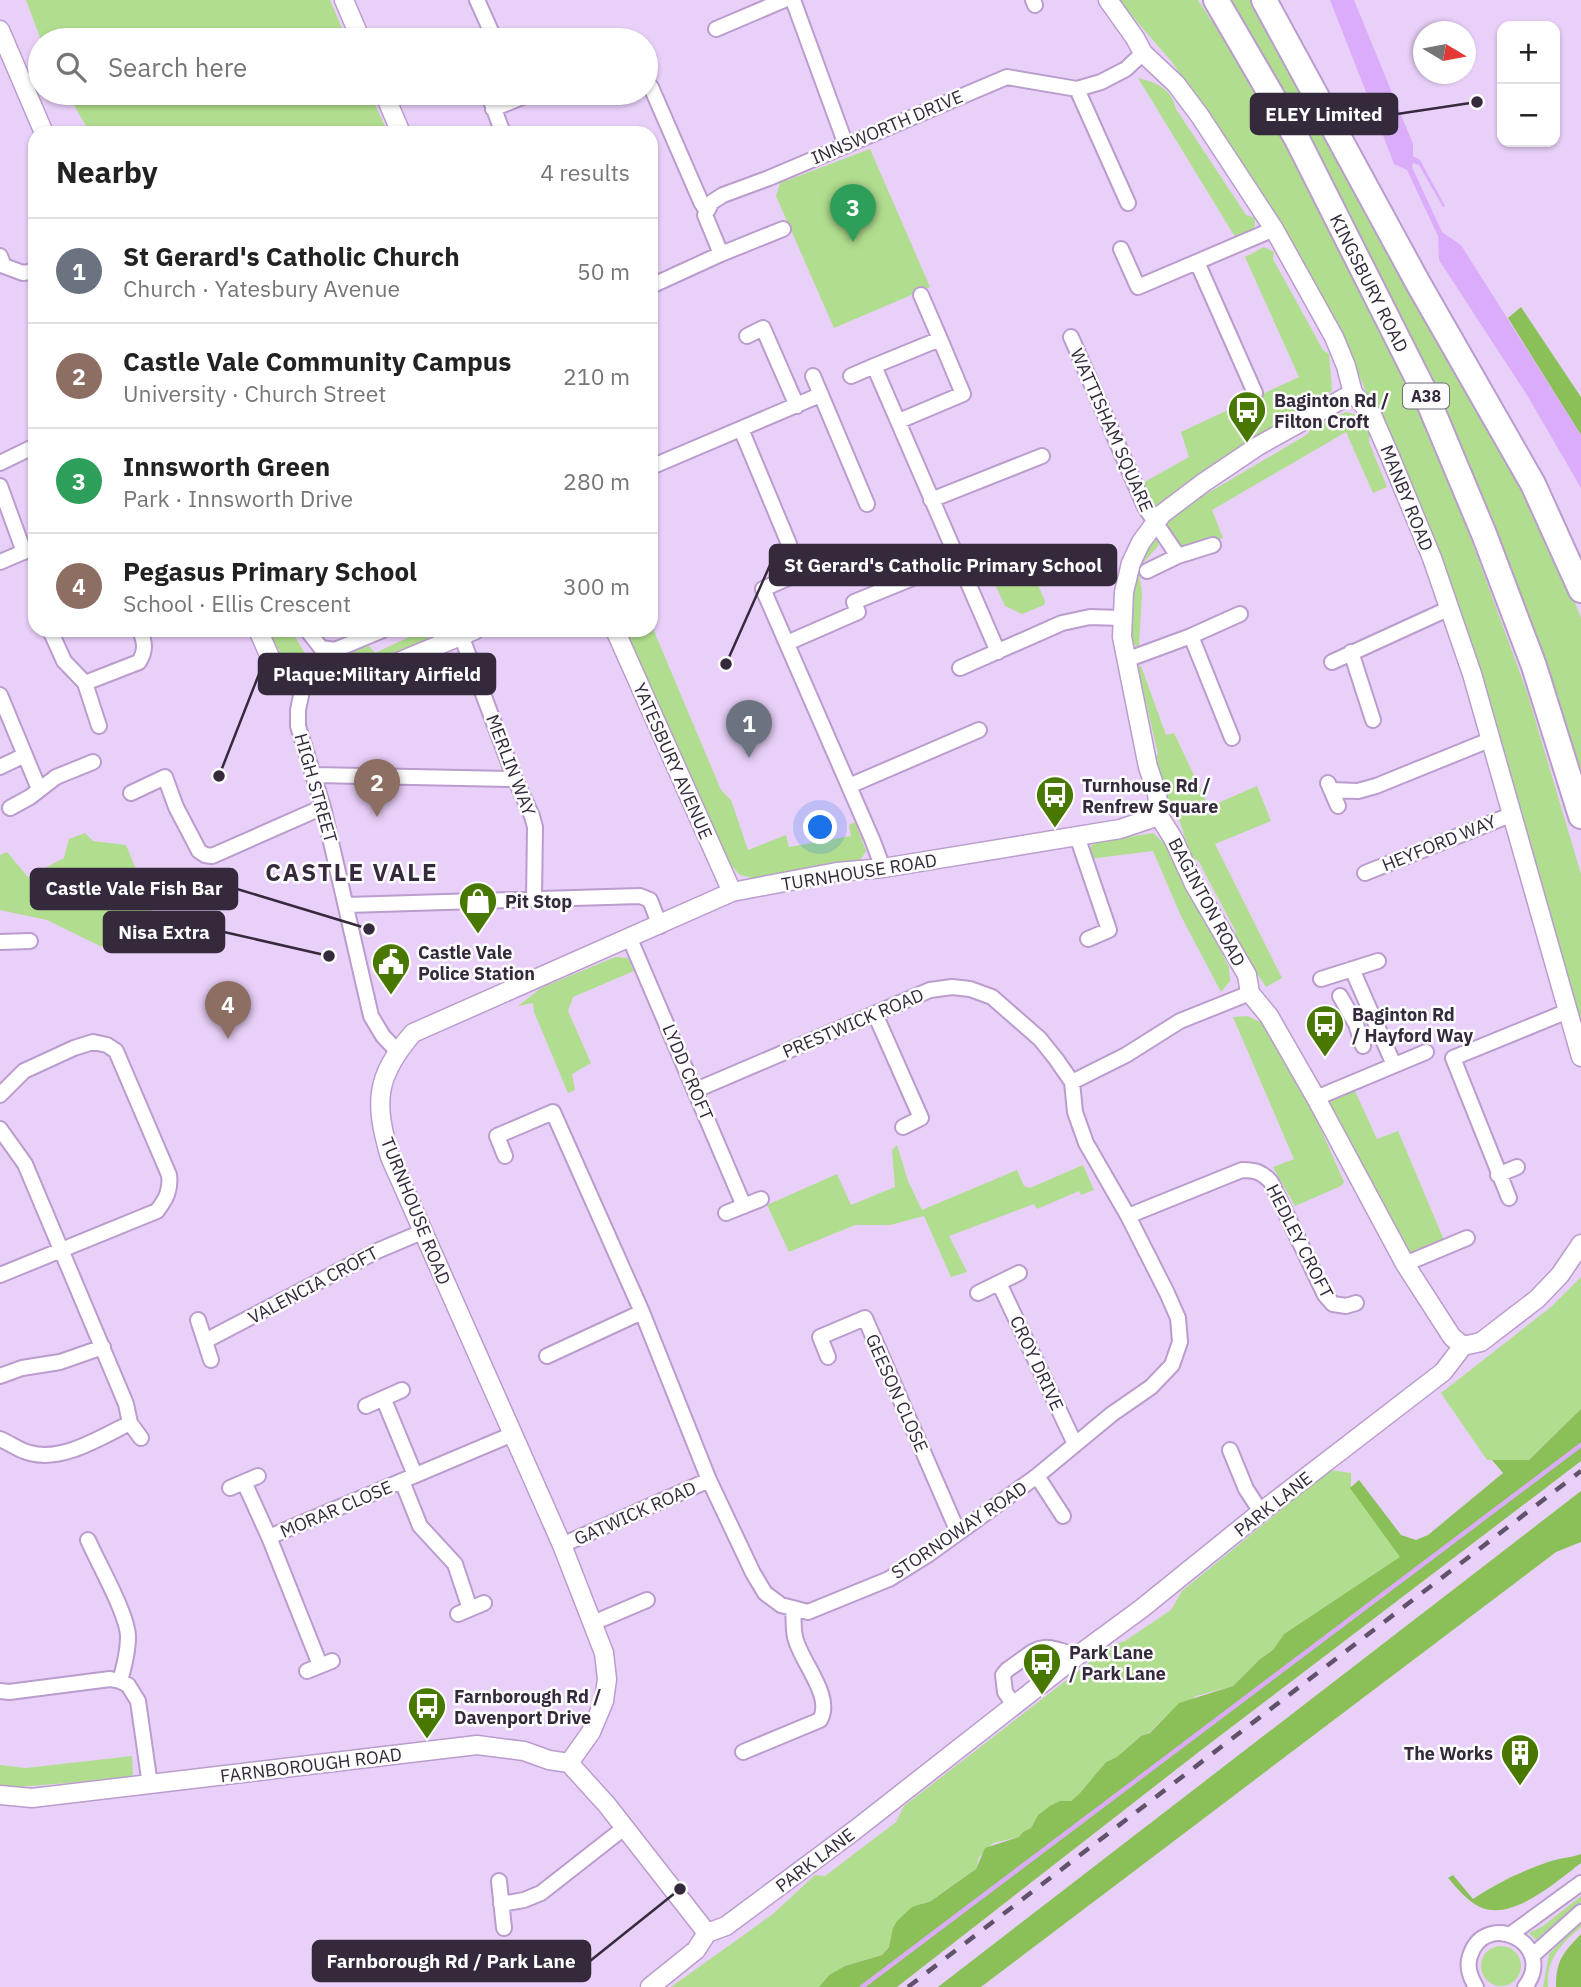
<!DOCTYPE html>
<html lang="en">
<head>
<meta charset="utf-8">
<style>
	:root { --surface:#fff; --page:#f2f2f2; --text:#222; --muted:#767676; --line:#e0e0e0; --accent:#1a73e8 }
	body { margin:0; font-family:"IBM Plex Sans",sans-serif; background:var(--page); color:var(--text) }
	.controls { position:absolute; right:21px; top:21px; display:grid; overflow:hidden; border-radius:14px; box-shadow:0 2px 5px #0004 }
	.controls button { width:63px; height:63px; display:grid; place-items:center; padding:0; border:0; border-bottom:2px solid var(--line); background:var(--surface); color:var(--text); font:35px sans-serif }
	.compass { position:absolute; left:1413px; top:21px; width:63px; height:63px; border-radius:50%; background:var(--surface); box-shadow:0 2px 5px #0004; rotate:100deg }
	.you { position:absolute; left:821px; top:828px; width:24px; height:24px; margin:-18px; border:5px solid #fff; border-radius:50%; background:#1a73e8; box-shadow:0 0 0 10px #1a73e833 }
	.badge { display:grid; place-items:center; width:46px; height:46px; border-radius:50%; background:var(--accent); color:#fff; font-size:23px; font-weight:700 }
	.pin { position:absolute; translate:-50% -58px; filter:drop-shadow(0 2px 4px #0008) }
	.pin::after { content:''; position:absolute; top:37px; width:24px; height:21px; background:inherit; clip-path:polygon(0 0,100% 0,50% 100%) }
	.list { margin:0; padding:0; list-style:none }
	h2 { display:flex; justify-content:space-between; align-items:center; height:91px; margin:0; padding:0 28px; font-size:30px }
	h2 small { font-size:23px; font-weight:400; color:var(--muted) }
	.list li { display:grid; grid-template-columns:46px 1fr auto; gap:21px; align-items:center; box-sizing:border-box; height:105px; padding:0 28px; border-top:2px solid var(--line) }
	.list b { display:block; font-size:26px; white-space:nowrap }
	.list p { margin:0; font-size:23px; white-space:nowrap; color:var(--muted) }
	.list em { font-size:23px; font-style:normal; color:var(--muted) }
	.icon { flex:none; width:38px; height:38px; fill:none; stroke:currentColor; stroke-width:2; stroke-linecap:round; stroke-linejoin:round }
	.map { position:relative; flex:none; width:1581px; height:1987px; overflow:hidden }
	.search { position:absolute; background:var(--surface); box-shadow:0 2px 5px #0004; left:28px; top:28px; width:630px; height:77px; display:flex; align-items:center; gap:18px; box-sizing:border-box; padding:0 24px; border-radius:38px; color:var(--muted); font-size:26px }
	.panel { position:absolute; background:var(--surface); box-shadow:0 2px 5px #0004; left:28px; top:126px; width:630px; height:511px; border-radius:21px }
	.map>svg:first-child { display:block }
	.green { fill:#b1dd8e }
	.forest { fill:#8ac057 }
	.water { fill:#dbacfa }
	.lines { fill:none; stroke-linecap:round; stroke-linejoin:round }
	.stream { stroke:#dbacfa; stroke-width:4.5 }
	.minor-casing { stroke:#ba9ccd; stroke-width:18 }
	.tertiary-casing { stroke:#ba9ccd; stroke-width:21 }
	.trunk-casing { stroke:#ba9ccd; stroke-width:28 }
	.minor { stroke:#fff; stroke-width:14 }
	.tertiary { stroke:#fff; stroke-width:18 }
	.trunk { stroke:#fff; stroke-width:24 }
	.rail { stroke:#61526b; stroke-width:4.5; stroke-dasharray:12 12; stroke-linecap:butt }
	.labels { text-anchor:middle; dominant-baseline:central; stroke-width:5; stroke-linejoin:round; paint-order:stroke }
	.shield { fill:#fcfcfc; stroke:#716876; stroke-width:2 }
	.shield-label { font-size:16px; font-weight:bold; fill:#35293c }
	.street-label { font-size:18px; fill:#35293c; stroke:#fcfcfc }
	.poi-label { font-size:18px; font-weight:bold; fill:#35293c; stroke:#fcfcfc; text-anchor:start }
	.district-label { font-size:24px; font-weight:bold; letter-spacing:2px; fill:#35293c; stroke:#fcfcfc }
	.leader { fill:none; stroke:#35293c; stroke-width:2.5 }
	.callout-dot { fill:#35293c; stroke:#fcfcfc; stroke-width:2.5 }
	.callout { fill:#35293c; stroke:#35293c; stroke-width:2.5 }
	.callout-label { font-size:19px; text-anchor:middle; font-weight:bold; fill:#fff }
</style>
</head>
<body>
<div class="map">
<svg width="1581" height="1987" viewBox="0 0 1581 1987">
	<rect width="100%" height="100%" fill="#e9d0f9"/>
	<path class="green" d="M26,0H330L347,40H41Z
		M1118,0H1198L1256,88L1369,303L1450,482L1527,692L1581,874V1042L1451,595L1359,375L1281,224L1172,62Z
		M1222,0H1251L1509,455L1568,584L1581,618V781L1498,540Z
		M1138,78C1156,82 1172,89 1176,109L1246,215L1255,218L1254,232L1237,240Z
		M67,93H370L388,133H90Z
		M870,149L930,287L834,328L776,196L780,183Z
		M1264,247L1274,252L1273,259L1323,350L1329,354L1332,390L1320,403L1174,495L1156,506L1151,504L1141,484L1189,457L1181,432L1299,377L1245,257Z
		M1346,412L1354,414L1370,431L1369,442L1387,487L1373,493L1346,432L1212,510L1223,538L1179,551L1164,530L1165,522L1199,495L1203,496L1308,434L1312,426Z
		M1155,539L1158,540V546L1144,562L1139,574L1142,593L1139,646H1136C1119,630 1138,552 1155,539Z
		M1009,553L1027,560L1045,601L1044,605L1022,614L1005,606L987,567L988,563Z
		M651,624L721,790L731,800L748,850L786,835L789,847L851,836L849,825L855,822L866,851L859,862L760,880L740,875L730,864L623,630H651Z
		M266,630H291L306,655L336,657L367,644L375,653L424,630H444L364,670L339,671L300,665L282,655Z
		M1141,666L1166,735L1174,733L1209,807L1257,786L1271,821L1215,844L1282,978L1266,987L1233,938L1236,932L1198,860L1192,859L1176,810L1166,798L1155,759L1158,754L1141,682L1137,678L1136,667Z
		M85,833L93,841L126,845L158,923L102,947L47,920L0,910V855L7,852L28,877L64,858L69,839Z
		M1153,833L1166,845L1229,967L1230,981L1221,992L1181,916L1153,851L1089,859L1091,846L1096,842Z
		M615,957L628,958L634,971L573,997L568,1011L591,1063L572,1074L575,1090L568,1093L534,1012L533,1003L518,1006L541,988Z
		M1247,1016L1263,1023L1311,1107L1344,1182L1341,1186L1295,1206L1273,1167L1294,1159L1233,1017Z
		M1355,1091L1377,1139L1398,1131L1444,1240L1411,1254L1329,1107L1331,1100Z
		M897,1145L908,1181L922,1210L1017,1170L1024,1186L1030,1188L1083,1165L1094,1190L1081,1195L1079,1191L1037,1209L1034,1204L949,1236L967,1272L951,1277L924,1216L890,1225H855L789,1252L767,1205L837,1174L851,1205L895,1187L892,1150Z
		M1581,1277V1409L1529,1460H1487L1441,1393L1552,1306Z
		M1330,1470L1351,1473V1488L1401,1557L1284,1634L1273,1650L1260,1659L1233,1686L1196,1696L1166,1716L1149,1733L1141,1736L1117,1757L1106,1762L1080,1793L1071,1801H1060L1038,1815L1031,1828L1023,1832L1019,1837L993,1843L979,1857L976,1869L931,1901L923,1903L882,1955L845,1966L829,1975L819,1987H671L773,1914L815,1875L825,1876L896,1822L904,1806L1112,1645L1125,1641L1171,1610L1182,1591Z
		M132,1756L133,1775L127,1778L19,1787L11,1791L0,1787V1765L26,1768Z
		M1581,1896V1902L1536,1940L1529,1933L1543,1926Z
		M1581,1922V1927C1561,1944 1546,1959 1548,1987H1543L1549,1954Z
		M1481 1966a20 20 0 1 1 40 0a20 20 0 1 1-40 0Z"/>
	<path class="forest" d="M1521,307L1581,397V435L1508,318Z
		M1581,1409V1461L1200,1751L897,1987H819L829,1975L845,1966L882,1955L889,1947L893,1928L897,1921L912,1907L931,1901L976,1869L985,1848L1019,1837L1023,1832L1031,1828L1038,1815L1050,1806L1060,1801H1071L1080,1793L1106,1762L1117,1757L1141,1736L1150,1733L1179,1703L1233,1686L1260,1659L1273,1650L1284,1634L1400,1557L1350,1488L1359,1480L1401,1535L1416,1540L1428,1535L1503,1473L1492,1460H1529Z
		M1581,1491V1542L1556,1552L981,1987H938Z
		M1581,1854V1863C1557,1881 1512,1922 1480,1907C1467,1901 1457,1888 1448,1878L1453,1875L1473,1899C1496,1883 1522,1871 1548,1862C1559,1858 1570,1858 1581,1854Z
		M1581,1934V1987H1556C1556,1960 1563,1953 1581,1934Z"/>
	<path class="water" d="M1330,0H1354L1413,144V156L1420,160L1445,206L1443,207L1419,165L1413,163L1412,167L1442,232L1461,245L1581,435V488L1527,395L1439,260L1438,236L1407,170L1394,164L1391,156Z"/>
	<g class="lines">
		<path class="stream" d="M862,1987L1581,1445"/>
		<g class="minor-casing">
			<path id="minor" d="M477,0L495,40
				M793,0L846,145
				M1033,0L1035,5
				M716,29L784,0
				M651,87L701,202L706,210
				M1077,89L1128,203
				M488,93L503,133
				M493,109L532,93
				M1121,249L1138,287L1274,229
				M721,254L783,229
				M0,256L4,266L23,273L35,271
				M1197,262L1255,393
				M651,286L721,254L705,215L712,202L723,195L769,178L1007,77L1077,89L1101,82L1126,69L1143,53
				M921,295L940,339
				M747,336L763,328L797,406
				M1071,337L1145,507L1178,556
				M813,376L867,504
				M851,376L874,366
				M899,421L963,394L940,339L874,366L998,652
				M741,429L789,544
				M0,463L35,446
				M651,467L820,395
				M0,486L24,552
				M931,500L1042,456
				M0,562L35,547
				M1147,571L1178,556L1213,545
				M788,578L763,589L872,839L883,868
				M50,630L64,661L85,683L99,726
				M307,630L321,648L335,650L383,630
				M459,630L515,779L532,816L535,827L534,899
				M1191,636L1232,738
				M787,643L858,612L854,602L913,578
				M1351,652L1373,720
				M1126,660L1191,636L1240,614
				M1332,662L1450,608
				M960,668L1062,623L1090,617L1121,618
				M304,681L298,710V726L323,807L371,1016L383,1036L397,1051
				M85,683L139,662C146,650 145,643 140,630
				M0,695L39,789
				M0,767L25,755
				M314,775L515,779
				M1328,783L1338,806
				M849,786L979,730
				M1331,790L1358,791L1376,786L1492,739
				M131,793L165,777L176,807L199,851L205,855L212,856L323,807
				M10,808L30,797L56,777L93,762
				M1077,836L1109,930L1088,939
				M1365,873L1513,814
				M347,905L640,896L650,900L660,926
				M630,939L744,1206
				M0,942L30,941
				M1352,969L1394,1065
				M1321,979L1378,961
				M1340,996L1356,1024L1363,1046
				M875,1014L921,1118L903,1127
				M1072,1082L1126,1055L1180,1021L1250,993
				M0,1095L24,1071L74,1048L93,1042L107,1045L116,1051L169,1175C171,1190 166,1199 157,1211L0,1275
				M1316,1098L1426,1052
				M0,1129L25,1164L126,1404L130,1423L141,1438
				M505,1156L497,1136L553,1112L642,1312L709,1480L753,1573L765,1593L781,1605L808,1612L889,1579L929,1554L1037,1476L1112,1414L1151,1387L1172,1365L1180,1342L1178,1318L1167,1293L1128,1216L1086,1143L1075,1112L1072,1082L1056,1059L1040,1039L992,997L970,989L952,987L930,990L696,1090
				M1498,1175L1517,1167
				M1509,1198L1453,1058L1568,1011
				M726,1213L761,1199
				M1128,1216L1242,1170C1255,1170 1262,1172 1271,1182L1325,1295L1333,1304L1346,1306L1356,1303
				M1405,1264L1467,1238
				M999,1283L1075,1444
				M978,1293L1019,1273
				M198,1320L211,1360
				M205,1341L377,1251L422,1232
				M547,1356L642,1312
				M828,1357L820,1337L865,1318L958,1532
				M0,1376L22,1368L60,1362L103,1347
				M384,1400L415,1475
				M366,1406L402,1390
				M0,1439C10,1443 20,1451 30,1453C63,1462 101,1437 130,1423
				M1230,1450L1246,1489L1261,1512
				M1037,1476L1063,1516
				M402,1481L420,1526L455,1564L470,1609
				M244,1482L269,1537L320,1665
				M230,1488L258,1476
				M269,1537L513,1434
				M88,1540C98,1563 128,1615 128,1637C128,1652 124,1667 120,1681L128,1685L138,1701L150,1785
				M562,1545L709,1480
				M458,1614L484,1603
				M593,1623L647,1600
				M307,1671L332,1661
				M0,1691L9,1692L110,1679L120,1681
				M1014,1705L1005,1692L1003,1675L1007,1670C1041,1647 1036,1641 1077,1656
				M743,1752L820,1720C834,1696 800,1661 795,1637C793,1628 794,1618 793,1609
				M499,1881L504,1928
				M501,1904L524,1900L541,1893L624,1828
				M1511,1934L1581,1883
				M1532,1956L1581,1912
				M1476,1987C1470,1977 1466,1967 1470,1956C1485,1908 1558,1944 1525,1987"/>
		</g>
		<g class="tertiary-casing">
			<path id="tertiary" d="M344,0L361,40
				M1108,0L1135,38L1143,53L1176,84L1200,116L1274,229L1334,337L1346,366L1353,393L1372,415L1389,454L1432,558L1472,674L1581,1057
				M0,30L44,133
				M384,93L401,133
				M1353,393L1258,446L1203,483L1162,514L1141,542L1131,563L1124,592L1122,637L1148,767L1157,793L1159,816L1174,840L1194,884L1247,975L1250,993L1269,1016L1316,1098L1405,1264L1452,1337L1463,1346
				M258,630L270,657L283,673L304,681L326,683L360,678L475,630
				M615,630L732,892
				M1463,1346L1481,1342L1537,1299L1560,1275L1581,1244
				M569,1763L591,1732L604,1701L607,1679L604,1653L562,1545L390,1157C374,1102 375,1077 413,1033L732,892L837,872L883,868L1120,829L1159,816
				M0,1795L32,1798L477,1745L524,1751L549,1760L569,1763L607,1805L707,1933
				M650,1987L696,1950L707,1933L726,1926L855,1830L1077,1656L1141,1609L1261,1512L1443,1372L1463,1346"/>
		</g>
		<g class="trunk-casing">
			<g id="trunk">
				<path id="s1" d="M1216,0L1297,139L1425,393L1484,534L1534,666L1581,816"/>
				<path d="M1264,0L1418,283L1533,484L1581,590"/>
			</g>
		</g>
		<use href="#minor" class="minor"/>
		<use href="#tertiary" class="tertiary"/>
		<use href="#trunk" class="trunk"/>
		<path class="rail" d="M908,1987L1581,1471"/>
	</g>
	<defs>
		<g id="bus-pin" transform="scale(2.0125)"><path d="M0 17L-7.5 6A9.5 9.5 0 1 1 7.5 6Z" fill="#487800" stroke="#fcfcfc"/><path d="M-5-6H5V4H4V6H2V4H-2V6H-4V4H-5ZM-3.5-4V0h7V-4ZM-3.5 1.2v1.5H-2V1.2ZM2 1.2v1.5H3.5V1.2Z" fill="#fff"/></g>
		<g id="shop-pin" transform="scale(2.0125)"><path d="M0 17L-7.5 6A9.5 9.5 0 1 1 7.5 6Z" fill="#487800" stroke="#fcfcfc"/><path d="M-5-2.5h2.3a2.7 3.5 0 0 1 5.4 0H5L5.5 6h-11ZM-1.5-2.5h3a1.5 2.3 0 0 0-3 0Z" fill="#fff"/></g>
		<g id="civic-pin" transform="scale(2.0125)"><path d="M0 17L-7.5 6A9.5 9.5 0 1 1 7.5 6Z" fill="#487800" stroke="#fcfcfc"/><path d="M-.6-6.5H3V-4.5H.6V-3L4-1V1h2V6H-6V1h2V-1L-.6-3ZM-1.2 2.5V6h2.4V2.5Z" fill="#fff"/></g>
		<g id="building-pin" transform="scale(2.0125)"><path d="M0 17L-7.5 6A9.5 9.5 0 1 1 7.5 6Z" fill="#487800" stroke="#fcfcfc"/><path d="M-4-6H4V6H1V3H-1V6H-4ZM-2.5-4.3h1.7v1.8h-1.7ZM.8-4.3h1.7v1.8H.8ZM-2.5-1h1.7V.8h-1.7ZM.8-1h1.7V.8H.8Z" fill="#fff"/></g>
	</defs>
	<g fill-rule="evenodd">
		<use href="#bus-pin" x="1247" y="410"/>
		<use href="#bus-pin" x="1055" y="795"/>
		<use href="#shop-pin" x="478" y="901"/>
		<use href="#civic-pin" x="391" y="962"/>
		<use href="#bus-pin" x="1325" y="1024"/>
		<use href="#bus-pin" x="1042" y="1662"/>
		<use href="#bus-pin" x="427" y="1706"/>
		<use href="#building-pin" x="1520" y="1753"/>
	</g>
	<g class="labels">
		<rect class="shield" x="1403" y="383.5" width="46" height="25" rx="5"/>
		<g class="shield-label">
			<text x="1426" y="396">A38</text>
		</g>
		<g class="street-label">
			<text transform="translate(887 127) rotate(-23)">INNSWORTH DRIVE</text>
			<text stroke="none"><textPath href="#s1" startOffset="322">KINGSBURY ROAD</textPath></text>
			<text transform="translate(1112 430) rotate(66)">WATTISHAM SQUARE</text>
			<text transform="translate(1407 498) rotate(68)">MANBY ROAD</text>
			<text transform="translate(673 761) rotate(66)">YATESBURY AVENUE</text>
			<text transform="translate(511 765) rotate(69)">MERLIN WAY</text>
			<text transform="translate(316 788) rotate(74)">HIGH STREET</text>
			<text transform="translate(1439 843) rotate(-22)">HEYFORD WAY</text>
			<text transform="translate(859 872) rotate(-9)">TURNHOUSE ROAD</text>
			<text transform="translate(1207 902) rotate(62)">BAGINTON ROAD</text>
			<text transform="translate(853 1023) rotate(-23)">PRESTWICK ROAD</text>
			<text transform="translate(688 1072) rotate(67)">LYDD CROFT</text>
			<text transform="translate(416 1211) rotate(68)">TURNHOUSE ROAD</text>
			<text transform="translate(1300 1241) rotate(63)">HEDLEY CROFT</text>
			<text transform="translate(313 1285) rotate(-28)">VALENCIA CROFT</text>
			<text transform="translate(1037 1363) rotate(65)">CROY DRIVE</text>
			<text transform="translate(897 1393) rotate(66)">GEESON CLOSE</text>
			<text transform="translate(1273 1504) rotate(-38)">PARK LANE</text>
			<text transform="translate(336 1509) rotate(-23)">MORAR CLOSE</text>
			<text transform="translate(635 1513) rotate(-24)">GATWICK ROAD</text>
			<text transform="translate(959 1530) rotate(-34)">STORNOWAY ROAD</text>
			<text transform="translate(311 1765) rotate(-7)">FARNBOROUGH ROAD</text>
			<text transform="translate(815 1860) rotate(-37)">PARK LANE</text>
		</g>
		<g class="poi-label">
			<text x="1274" y="400">Baginton Rd /<tspan x="1274" dy="21">Filton Croft</tspan></text>
			<text x="1082" y="785">Turnhouse Rd /<tspan x="1082" dy="21">Renfrew Square</tspan></text>
			<text x="505" y="901">Pit Stop</text>
			<text x="418" y="952">Castle Vale<tspan x="418" dy="21">Police Station</tspan></text>
			<text x="1352" y="1014">Baginton Rd<tspan x="1352" dy="21">/ Hayford Way</tspan></text>
			<text x="1069" y="1652">Park Lane<tspan x="1069" dy="21">/ Park Lane</tspan></text>
			<text x="454" y="1696">Farnborough Rd /<tspan x="454" dy="21">Davenport Drive</tspan></text>
			<text x="1493" y="1753" text-anchor="end">The Works</text>
		</g>
		<g class="district-label">
			<text x="352" y="872">CASTLE VALE</text>
		</g>
	</g>
	<path class="leader" d="M1477 102L1397 114M726 664L770 565M219 776L259 674M369 929L237 889M329 956L224 932M680 1889L590 1961"/>
	<g class="callout-dot">
		<circle cx="1477" cy="102" r="7"/>
		<circle cx="726" cy="664" r="7"/>
		<circle cx="219" cy="776" r="7"/>
		<circle cx="369" cy="929" r="7"/>
		<circle cx="329" cy="956" r="7"/>
		<circle cx="680" cy="1889" r="7"/>
	</g>
	<g class="callout">
		<rect x="1251" y="94" width="146" height="40" rx="7"/>
		<rect x="770" y="545" width="346" height="40" rx="7"/>
		<rect x="259" y="654" width="236" height="40" rx="7"/>
		<rect x="31" y="869" width="206" height="40" rx="7"/>
		<rect x="104" y="912" width="120" height="40" rx="7"/>
		<rect x="313" y="1941" width="277" height="40" rx="7"/>
	</g>
	<g class="callout-label">
		<text x="1324" y="121">ELEY Limited</text>
		<text x="943" y="572">St Gerard's Catholic Primary School</text>
		<text x="377" y="681">Plaque:Military Airfield</text>
		<text x="134" y="895">Castle Vale Fish Bar</text>
		<text x="164" y="939">Nisa Extra</text>
		<text x="451" y="1968">Farnborough Rd / Park Lane</text>
	</g>
</svg>
<div class="controls">
<button>+</button>
<button>−</button>
</div>
<svg class="compass" viewBox="-18 -18 36 36"><path d="M0-13l5 13h-10z" fill="#e53935"/><path d="M0 13l5-13h-10z" fill="#767676"/></svg>
<div class="you"></div>
<div class="pin badge" style="left:749px;top:758px;background:#6b7280">1</div>
<div class="pin badge" style="left:377px;top:817px;background:#8d6e63">2</div>
<div class="pin badge" style="left:853px;top:242px;background:#2e9e5b">3</div>
<div class="pin badge" style="left:228px;top:1039px;background:#8d6e63">4</div>
<div class="search"><svg class="icon" aria-label="search" viewBox="0 0 24 24"><circle cx="10" cy="10" r="6"/><path d="M15 15l6 6"/></svg>Search here</div>
<section class="panel">
<h2>Nearby<small>4 results</small></h2>
<ul class="list">
<li><span class="badge" style="background:#6b7280">1</span><div><b>St Gerard's Catholic Church</b><p>Church · Yatesbury Avenue</p></div><em>50 m</em></li>
<li><span class="badge" style="background:#8d6e63">2</span><div><b>Castle Vale Community Campus</b><p>University · Church Street</p></div><em>210 m</em></li>
<li><span class="badge" style="background:#2e9e5b">3</span><div><b>Innsworth Green</b><p>Park · Innsworth Drive</p></div><em>280 m</em></li>
<li><span class="badge" style="background:#8d6e63">4</span><div><b>Pegasus Primary School</b><p>School · Ellis Crescent</p></div><em>300 m</em></li>
</ul>
</section>
</div>
</body>
</html>
